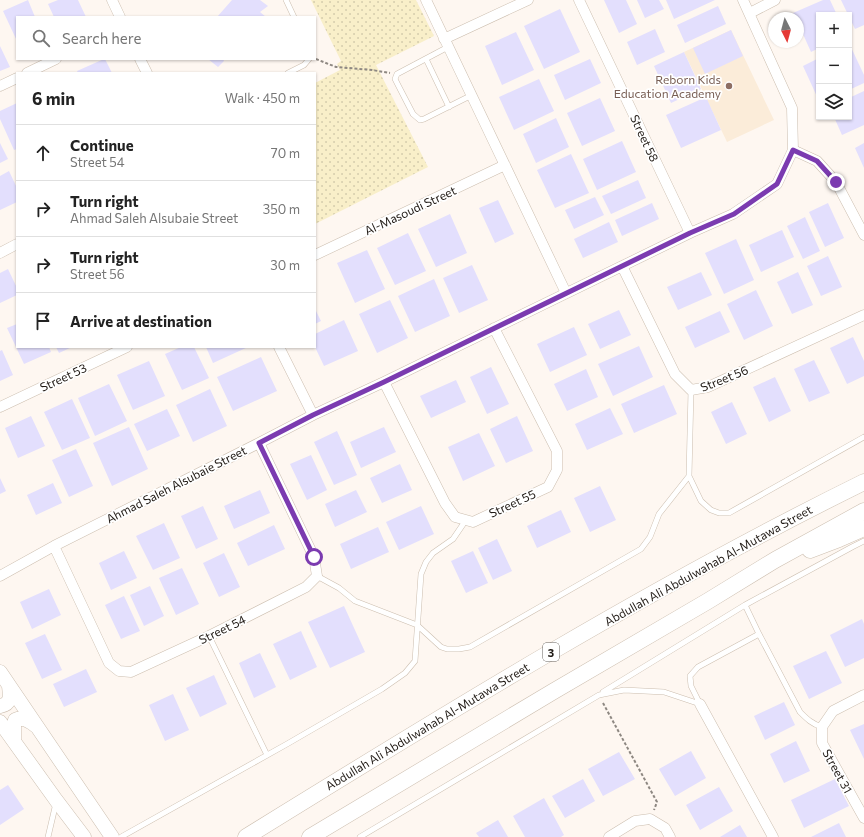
<!DOCTYPE html>
<html lang="en">
<head>
<meta charset="utf-8">
<style>
	:root { --surface:#fff; --page:#f2f2f2; --text:#222; --muted:#767676; --line:#e0e0e0 }
	body { margin:0; font-family:Commissioner,sans-serif; background:var(--page); color:var(--text) }
	.controls { position:absolute; right:12px; top:12px; display:grid; overflow:hidden; border-radius:0px; box-shadow:0 1px 3px #0004 }
	.controls button { width:36px; height:36px; display:grid; place-items:center; padding:0; border:0; border-bottom:1px solid var(--line); background:var(--surface); color:var(--text); font:20px sans-serif }
	.compass { position:absolute; left:768px; top:12px; width:36px; height:36px; border-radius:50%; background:var(--surface); box-shadow:0 1px 3px #0004; rotate:174deg }
	.stop { position:absolute; width:12px; height:12px; margin:-9px; border:3px solid #7b3bb0; border-radius:50%; background:#fff }
	.stop.end { background:#7b3bb0; border-color:#fff; box-shadow:0 1px 4px #0008 }
	.list { margin:0; padding:0; list-style:none }
	h2 { display:flex; justify-content:space-between; align-items:center; height:52px; margin:0; padding:0 16px; font-size:17px }
	h2 small { font-size:13px; font-weight:400; color:var(--muted) }
	.list li { display:grid; grid-template-columns:26px 1fr auto; gap:12px; align-items:center; box-sizing:border-box; height:56px; padding:0 16px; border-top:1px solid var(--line) }
	.list b { display:block; font-size:15px; white-space:nowrap }
	.list p { margin:0; font-size:13px; white-space:nowrap; color:var(--muted) }
	.list em { font-size:13px; font-style:normal; color:var(--muted) }
	.icon { flex:none; width:22px; height:22px; fill:none; stroke:currentColor; stroke-width:2; stroke-linecap:round; stroke-linejoin:round }
	.map { position:relative; flex:none; width:864px; height:837px; overflow:hidden }
	.search { position:absolute; background:var(--surface); box-shadow:0 1px 3px #0004; left:16px; top:16px; width:300px; height:44px; display:flex; align-items:center; gap:10px; box-sizing:border-box; padding:0 14px; border-radius:0px; color:var(--muted); font-size:15px }
	.panel { position:absolute; background:var(--surface); box-shadow:0 1px 3px #0004; left:16px; top:72px; width:300px; height:276px; border-radius:0px }
	.map>svg:first-child { display:block }
	.education { fill:#fbecd9 }
	.sand { fill:url(#sand-dots) }
	.building { fill:#e3dffd }
	.lines { fill:none; stroke-linecap:round; stroke-linejoin:round }
	.lane-casing { stroke:#ccbeaf; stroke-width:6 }
	.street-casing { stroke:#ccbeaf; stroke-width:11 }
	.secondary-casing { stroke:#ccbeaf; stroke-width:15 }
	.primary-casing { stroke:#ccbeaf; stroke-width:17 }
	.path { stroke:#8e8882; stroke-width:2; stroke-dasharray:3 2; stroke-linecap:butt }
	.lane { stroke:#fff; stroke-width:5 }
	.street { stroke:#fff; stroke-width:10 }
	.secondary { stroke:#fff; stroke-width:14 }
	.primary { stroke:#fff; stroke-width:16 }
	.route { stroke:#7b3bb0; stroke-width:5 }
	.education-dot { fill:#8d6e63; stroke:#fff; stroke-width:1.5 }
	.labels { text-anchor:middle; dominant-baseline:central; stroke-width:3.5; stroke-linejoin:round; paint-order:stroke }
	.shield { fill:#fff; stroke:#635f5b; stroke-width:1 }
	.shield-label { font-size:11px; font-weight:bold; fill:#201a15 }
	.education-label { font-size:12px; fill:#785e54; stroke:#fff; text-anchor:end }
	.street-label { font-size:12px; fill:#201a15; stroke:#fff }
</style>
</head>
<body>
<div class="map">
<svg width="864" height="837" viewBox="0 0 864 837">
	<defs>
		<pattern id="sand-dots" width="8" height="8" patternUnits="userSpaceOnUse"><rect width="8" height="8" fill="#f9efc9"/><path d="M2 2h.1M6 6h.1" fill="none" stroke="#d5ccac" stroke-width="1.8" stroke-linecap="round"/></pattern>
	</defs>
	<rect width="100%" height="100%" fill="#fef7f1"/>
	<path class="education" d="M731,30L774,120L727,142L684,52Z"/>
	<path class="sand" d="M311,0H416L434,36L376,65L428,167L315,224V83L340,70L337,64L341,61Z"/>
	<path class="building" d="M28,0L35,17H17V41L3,11Z
		M58,0H78L86,17H54L48,4Z
		M232,0H260L268,6L260,12L266,17H217Z
		M604,0H626L637,24L619,33Z
		M637,0H659L664,9L645,18Z
		M666,0H715L674,19Z
		M823,0H830L837,15H819V48L811,52L798,23V18H796L793,13Z
		M841,0H864V25L855,29Z
		M718,6L726,24L685,43L677,25Z
		M560,9L580,52L544,69L524,26Z
		M655,29L665,52L637,65L627,42Z
		M731,30L743,56L705,74L693,48Z
		M516,32L534,70L502,85L485,46Z
		M849,43L864,75V83L849,90Z
		M0,46L10,67L0,71Z
		M684,52L701,89L671,103L654,66Z
		M819,58V101L803,66Z
		M104,59H105L112,73H78L77,71Z
		M208,59H223L224,61L218,67Z
		M590,59L601,83L565,100L554,75Z
		M539,79L554,111L514,130L499,97Z
		M864,91V125L842,135L834,117H849V98Z
		M706,97L721,130L681,148L666,115Z
		M600,98L615,131L582,146L567,113Z
		M17,103V149L14,150L0,119V111Z
		M556,118L569,147L536,163L523,134Z
		M622,141L636,172L597,190L583,159Z
		M0,143L8,159L0,163Z
		M864,143V168L855,148Z
		M571,154L589,193L555,208L537,170Z
		M9,171L17,188V202L0,210V176Z
		M638,180L646,198L611,214L602,196Z
		M595,197L604,215L574,229L565,210Z
		M498,200L514,234L495,243L479,208Z
		M652,203L659,219L622,236L615,220Z
		M828,203L844,238L825,247L809,212Z
		M450,214L467,253L436,267L418,229Z
		M805,217L820,251L803,259L787,226Z
		M609,222L618,242L583,258L574,239Z
		M782,230L794,257L761,272L749,245Z
		M408,233L426,271L395,285L377,248Z
		M736,239L754,280L724,294L705,253Z
		M367,250L385,289L355,303L337,263Z
		M828,256L842,287L821,296L807,266Z
		M472,265L488,300L459,313L443,278Z
		M8,269L17,288V295L0,303V273Z
		M701,272L712,295L678,310L667,287Z
		M798,272L813,305L792,314L777,282Z
		M434,279L450,316L415,332L398,296Z
		M756,290L773,326L744,340L727,304Z
		M390,300L408,338L377,353L359,314Z
		M315,309L321,321L315,324Z
		M619,310L631,335L600,349L588,324Z
		M720,311L730,332L695,348L685,327Z
		M344,320L358,351L324,366L315,347V334Z
		M17,324V347H49L51,352L24,364L7,328Z
		M574,327L587,355L550,372L537,344Z
		M853,337L864,361V376L847,384L830,348Z
		M639,346L653,377L613,396L598,364Z
		M56,347H72L59,353Z
		M181,347H194L209,378L182,390L165,354Z
		M206,347H248L213,363Z
		M2,350L13,375L0,381V351Z
		M261,357L277,391L233,411L217,377Z
		M814,360L830,393L809,402L794,369Z
		M149,361L165,396L133,410L117,375Z
		M491,367L509,404L487,414L470,377Z
		M586,369L598,397L567,411L554,384Z
		M775,377L791,411L769,422L753,387Z
		M456,380L466,402L431,418L420,396Z
		M109,384L127,421L95,436L78,398Z
		M664,385L677,414L634,433L621,404Z
		M210,389L227,426L193,442L176,405Z
		M72,399L90,438L62,450L44,412Z
		M732,402L747,434L726,444L711,412Z
		M610,408L623,434L587,450L575,424Z
		M167,409L180,436L147,451L134,424Z
		M31,416L45,446L18,458L5,428Z
		M517,416L533,451L506,463L490,429Z
		M129,427L148,469L112,486L93,443Z
		M384,427L396,452L361,468L350,442Z
		M337,431L357,475L334,485L314,442Z
		M479,433L495,466L463,481L448,447Z
		M76,449L93,486L69,497L52,460Z
		M311,455L327,490L307,500L290,464Z
		M400,464L412,490L382,503L370,478Z
		M0,478L6,491L0,494Z
		M53,483L62,503L36,515L27,495Z
		M600,486L616,520L590,532L574,498Z
		M260,490L270,513L234,529L224,506Z
		M356,490L367,512L335,527L325,504Z
		M203,506L218,539L196,549L181,516Z
		M421,506L434,534L399,550L386,522Z
		M561,510L571,532L537,548L527,526Z
		M164,523L180,558L153,570L136,536Z
		M274,525L285,549L248,566L237,543Z
		M378,527L389,552L351,569L340,544Z
		M497,539L512,571L493,580L478,548Z
		M124,551L137,578L111,590L99,563Z
		M473,551L488,583L466,593L451,561Z
		M224,553L240,587L219,597L203,563Z
		M182,568L199,604L176,615L159,578Z
		M150,586L164,616L144,626L130,595Z
		M49,589L61,615L32,629L20,602Z
		M124,596L140,631L121,639L105,605Z
		M344,606L365,652L330,668L308,622Z
		M862,619L864,624V658L845,667L830,635Z
		M301,631L317,667L290,680L273,644Z
		M45,634L62,670L42,679L25,643Z
		M826,651L842,683L809,699L793,666Z
		M260,653L276,687L254,698L239,663Z
		M86,669L97,692L64,707L53,684Z
		M214,675L227,704L200,717L186,688Z
		M173,694L189,730L165,741L149,705Z
		M784,702L795,725L765,740L754,716Z
		M864,724V759L850,730Z
		M796,741L810,771L784,783L770,754Z
		M691,751L706,778L675,796L659,769Z
		M619,752L635,779L603,796L588,769Z
		M583,779L595,801L565,818L552,796Z
		M835,779L849,806L804,828L791,800Z
		M8,785L24,809L0,825V790Z
		M719,787L733,811L700,830L686,805Z
		M544,798L564,835L561,837H525L513,816Z
		M498,820L508,837H479L476,833Z
		M839,823L846,837H811Z
		M740,825L747,837H720Z"/>
	<g class="lines">
		<g class="lane-casing">
			<path id="lane" d="M286,0L294,17
				M448,47L397,74L395,79L397,83L413,114L420,120L424,119L472,95
				M426,59L449,107
				M288,73L304,65L309,59
				M691,390L689,476L701,501L711,510L719,513H729L864,437
				M317,576L339,588L355,601L417,625L441,647L447,649H459L470,647L641,549L650,537L659,514L689,476
				M745,605L759,634L800,712C807,719 812,724 822,727
				M209,636L267,755
				M603,692L745,605L852,547L864,541
				M700,704L691,686L690,676L698,667L759,634
				M48,837L56,803
				M121,837L287,744L382,689L405,673L415,661L421,574L426,562L433,553L453,539L466,520
				M360,837L599,695L624,690L664,692L700,704"/>
		</g>
		<g class="street-casing">
			<path id="street" d="M112,0L120,17
				M426,0L566,293
				M579,0L690,233
				M750,13L775,0
				M444,39L528,0
				M140,59L147,73
				M27,73L56,59
				M0,86L17,78
				M793,150L817,161L836,182L864,235
				M0,253L17,244
				M315,255L505,165
				M622,266L675,374L691,390L708,387L864,315
				M279,347L313,415
				M384,382L445,503L455,517L473,522L548,487L557,470V451L494,328
				M0,407L127,347
				M54,546L109,663L119,671L131,672L209,636L306,587L317,576L314,557L259,443
				M0,576L54,546L259,443L313,415L384,382L690,233L733,214L777,184L793,150L792,108L743,0
				M864,695L833,711L822,727V743L864,818
				M700,704L773,837
				M609,837L635,821L650,819L665,828L670,837"/>
		</g>
		<g class="secondary-casing">
			<path id="secondary" d="M0,672L112,837
				M0,706C12,704 10,695 9,686
				M0,722L56,800L84,837
				M14,741V725L15,720C23,716 30,721 36,726"/>
		</g>
		<g class="primary-casing">
			<path id="primary" d="M810,550L839,539L864,528
				M246,837C448,712 651,587 864,482
				M310,837L554,691L708,601L775,560L864,511"/>
		</g>
		<path class="path" d="M316,59L336,67L372,70L390,73
			M603,703L657,802L654,810"/>
		<use href="#lane" class="lane"/>
		<use href="#street" class="street"/>
		<use href="#secondary" class="secondary"/>
		<use href="#primary" class="primary"/>
	</g>
	<g class="lines">
		<path class="route" d="M314,557L259,443L313,415L384,382L690,233L734,214L777,184L793,150L817,161L836,182"/>
	</g>
	<circle class="education-dot" cx="729" cy="86" r="4"/>
	<g class="labels">
		<rect class="shield" x="543" y="643" width="16" height="18" rx="3"/>
		<g class="shield-label">
			<text x="551" y="652">3</text>
		</g>
		<g class="education-label">
			<text x="721" y="79">Reborn Kids<tspan x="721" dy="14">Education Academy</tspan></text>
		</g>
		<g class="street-label">
			<text transform="translate(645 138) rotate(65)">Street 58</text>
			<text transform="translate(410 210) rotate(-25)">Al-Masoudi Street</text>
			<text transform="translate(63 377) rotate(-25)">Street 53</text>
			<text transform="translate(724 378) rotate(-22)">Street 56</text>
			<text transform="translate(176 484) rotate(-27)">Ahmad Saleh Alsubaie Street</text>
			<text transform="translate(512 503) rotate(-25)">Street 55</text>
			<text transform="translate(708 565) rotate(-29)">Abdullah Ali Abdulwahab Al-Mutawa Street</text>
			<text transform="translate(222 629) rotate(-26)">Street 54</text>
			<text transform="translate(427 726) rotate(-31)">Abdullah Ali Abdulwahab Al-Mutawa Street</text>
			<text transform="translate(838 771) rotate(61)">Street 31</text>
		</g>
	</g>
</svg>
<div class="controls">
<button>+</button>
<button>−</button>
<button><svg class="icon" aria-label="layers" viewBox="0 0 24 24"><path d="M12 4l9 5-9 5-9-5zM3 14l9 5 9-5"/></svg></button>
</div>
<svg class="compass" viewBox="-18 -18 36 36"><path d="M0-13l5 13h-10z" fill="#e53935"/><path d="M0 13l5-13h-10z" fill="#767676"/></svg>
<div class="stop" style="left:314px;top:557px"></div>
<div class="stop end" style="left:836px;top:182px"></div>
<div class="search"><svg class="icon" aria-label="search" viewBox="0 0 24 24"><circle cx="10" cy="10" r="6"/><path d="M15 15l6 6"/></svg>Search here</div>
<section class="panel">
<h2>6 min<small>Walk · 450 m</small></h2>
<ul class="list">
<li><svg class="icon" aria-label="ahead" viewBox="0 0 24 24"><path d="M12 20V5M6 11l6-6 6 6"/></svg><div><b>Continue</b><p>Street 54</p></div><em>70 m</em></li>
<li><svg class="icon" aria-label="right" viewBox="0 0 24 24"><path d="M7 20v-9h11M14 6l5 5-5 5"/></svg><div><b>Turn right</b><p>Ahmad Saleh Alsubaie Street</p></div><em>350 m</em></li>
<li><svg class="icon" aria-label="right" viewBox="0 0 24 24"><path d="M7 20v-9h11M14 6l5 5-5 5"/></svg><div><b>Turn right</b><p>Street 56</p></div><em>30 m</em></li>
<li><svg class="icon" aria-label="arrive" viewBox="0 0 24 24"><path d="M6 21V4h12l-3 4 3 4H6"/></svg><div><b>Arrive at destination</b></div></li>
</ul>
</section>
</div>
</body>
</html>
